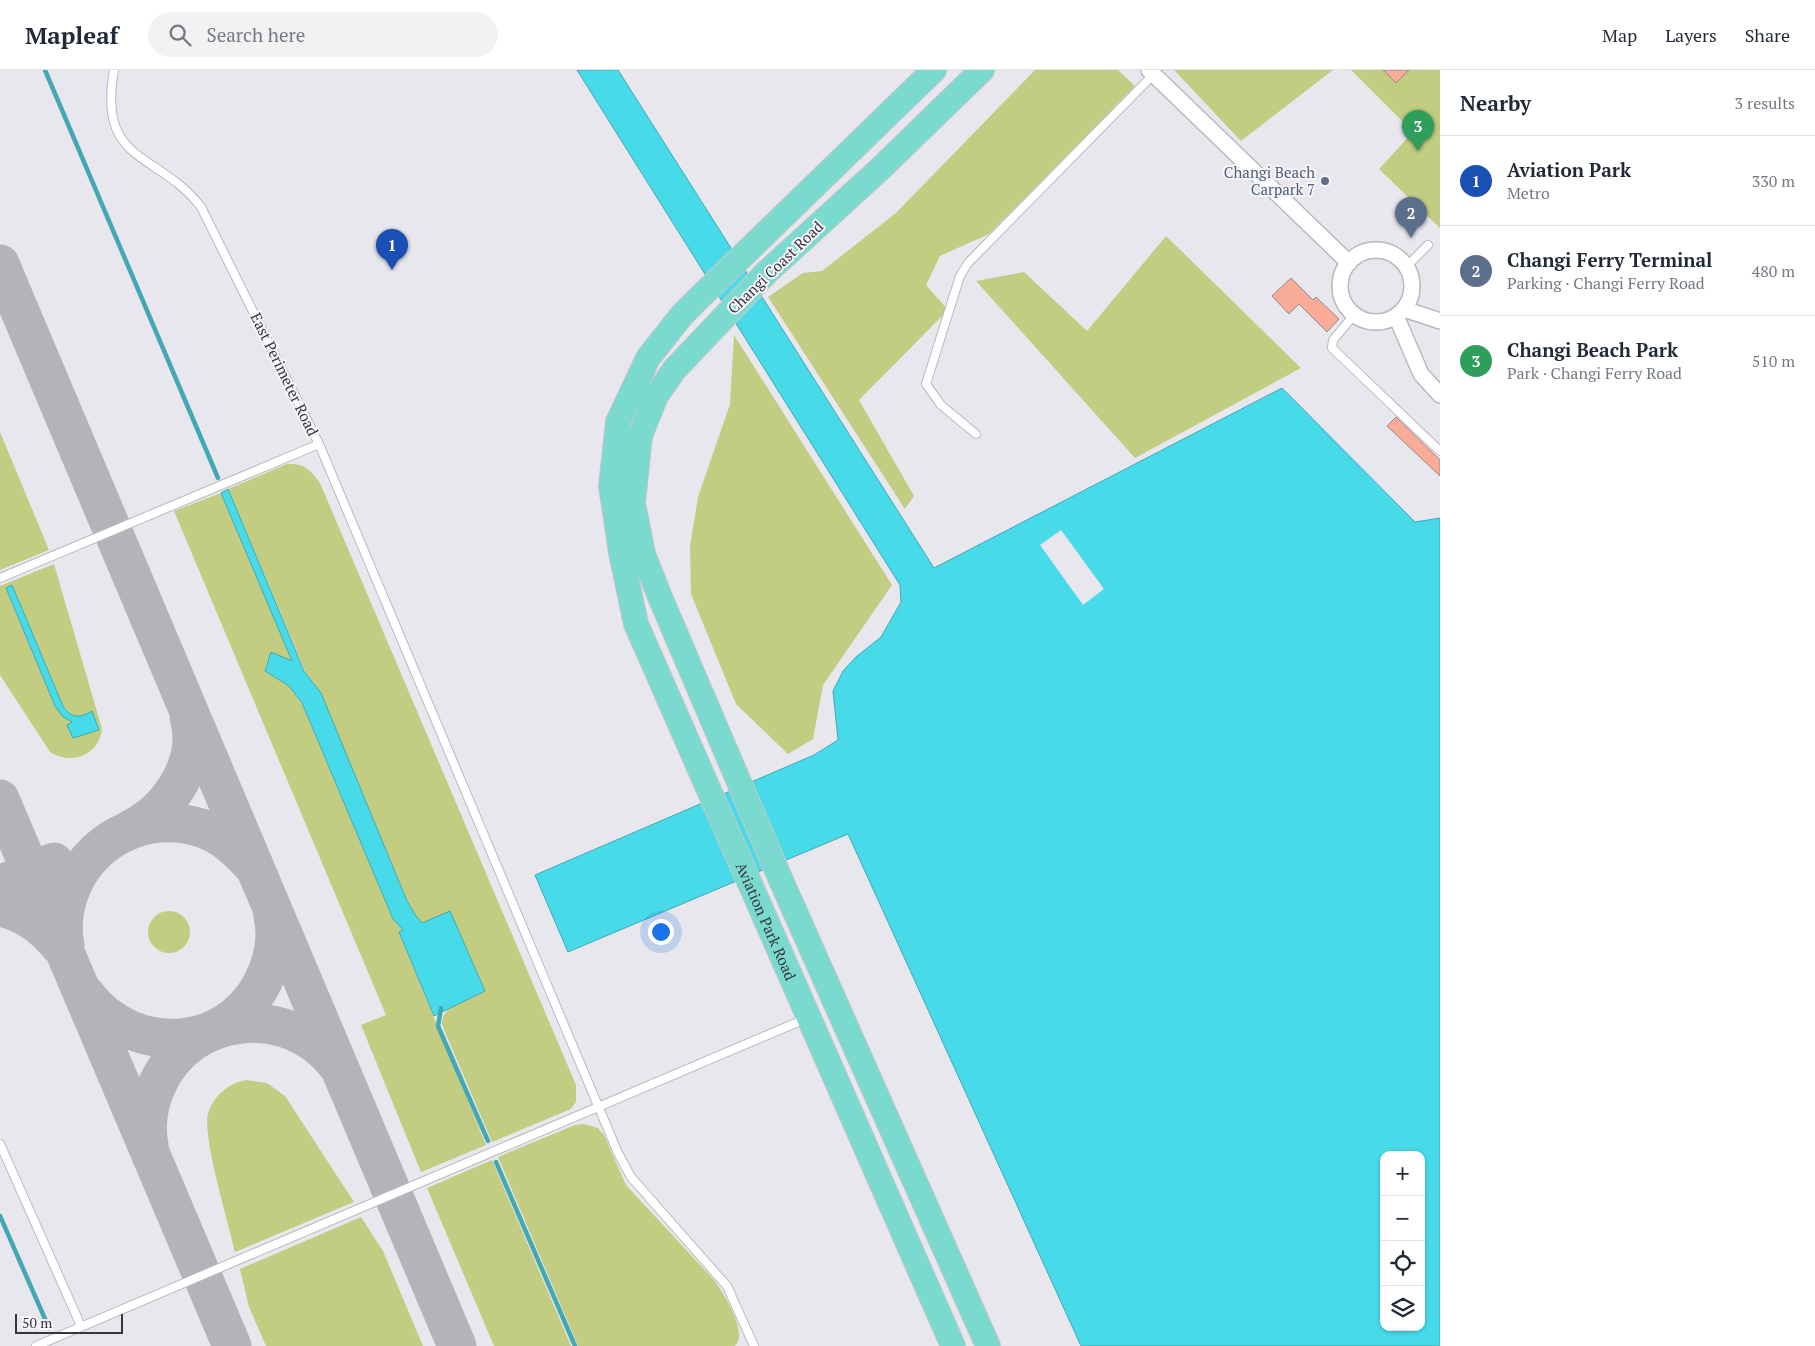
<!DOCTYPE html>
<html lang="en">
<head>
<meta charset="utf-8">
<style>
	:root { --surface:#fff; --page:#f2f2f3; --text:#1f2937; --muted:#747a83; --line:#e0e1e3; --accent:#54810e }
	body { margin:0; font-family:"PT Serif",serif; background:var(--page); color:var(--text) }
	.controls { position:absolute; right:15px; bottom:15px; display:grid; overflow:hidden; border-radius:10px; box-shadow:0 1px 4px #0004 }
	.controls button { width:45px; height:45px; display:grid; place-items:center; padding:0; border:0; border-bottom:1px solid var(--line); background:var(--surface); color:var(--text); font:25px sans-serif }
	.scale { position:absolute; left:15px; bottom:12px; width:108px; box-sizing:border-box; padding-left:5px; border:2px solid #363638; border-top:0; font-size:14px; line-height:18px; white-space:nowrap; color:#363638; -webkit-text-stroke:4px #f5f5fb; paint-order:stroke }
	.you { position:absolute; left:660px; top:861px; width:18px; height:18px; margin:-12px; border:4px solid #fff; border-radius:50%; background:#1a73e8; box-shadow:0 0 0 8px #1a73e833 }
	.badge { display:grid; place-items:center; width:32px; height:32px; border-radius:50%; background:var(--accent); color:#fff; font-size:16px; font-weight:700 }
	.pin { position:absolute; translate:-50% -41px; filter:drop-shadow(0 1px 2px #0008) }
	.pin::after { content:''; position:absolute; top:26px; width:18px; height:15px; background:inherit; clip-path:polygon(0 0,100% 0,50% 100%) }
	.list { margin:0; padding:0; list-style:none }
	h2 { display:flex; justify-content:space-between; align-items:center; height:65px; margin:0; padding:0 20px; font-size:21px }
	h2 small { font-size:16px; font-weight:400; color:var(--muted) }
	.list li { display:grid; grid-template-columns:32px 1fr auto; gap:15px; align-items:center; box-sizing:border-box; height:90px; padding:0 20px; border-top:1px solid var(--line) }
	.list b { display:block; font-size:19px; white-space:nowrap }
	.list p { margin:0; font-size:16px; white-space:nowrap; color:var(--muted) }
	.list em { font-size:16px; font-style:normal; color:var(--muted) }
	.icon { flex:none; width:28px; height:28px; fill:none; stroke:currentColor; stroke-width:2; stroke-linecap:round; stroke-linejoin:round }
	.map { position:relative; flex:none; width:1440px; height:1276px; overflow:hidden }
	header { display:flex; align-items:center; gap:30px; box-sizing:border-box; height:70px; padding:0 25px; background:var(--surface); border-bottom:1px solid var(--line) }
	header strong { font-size:24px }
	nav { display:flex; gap:28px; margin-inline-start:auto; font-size:18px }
	.search { width:350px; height:45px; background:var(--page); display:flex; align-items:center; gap:12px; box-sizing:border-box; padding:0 18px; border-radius:28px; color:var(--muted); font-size:19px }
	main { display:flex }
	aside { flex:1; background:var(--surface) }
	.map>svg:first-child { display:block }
	.green { fill:#c2cd82; fill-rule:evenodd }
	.water { fill:#47dae9; stroke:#42a9b4; fill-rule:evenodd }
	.pier { fill:#e8e7ed }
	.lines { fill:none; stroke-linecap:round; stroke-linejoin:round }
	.stream { stroke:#42a9b4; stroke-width:4.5 }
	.taxiway { stroke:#b4b4b8; stroke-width:39 }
	.building { fill:#fbac99; stroke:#918b89 }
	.service-casing { stroke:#b9b9bf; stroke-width:10 }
	.minor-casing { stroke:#b9b9bf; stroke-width:18 }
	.primary-casing { stroke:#c7c7c7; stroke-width:26 }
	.service { stroke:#fff; stroke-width:8 }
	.minor { stroke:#fff; stroke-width:15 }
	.primary { stroke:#7bdacf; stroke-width:24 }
	.service-dot { fill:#5c6f8a; stroke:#f5f5fb; stroke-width:2 }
	.labels { text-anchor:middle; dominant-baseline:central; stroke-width:4; stroke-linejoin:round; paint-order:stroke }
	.service-label { font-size:15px; fill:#4e5e75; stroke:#f5f5fb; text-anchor:end }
	.street-label { font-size:15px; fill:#363638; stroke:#f5f5fb }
</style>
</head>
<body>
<header>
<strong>Mapleaf</strong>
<div class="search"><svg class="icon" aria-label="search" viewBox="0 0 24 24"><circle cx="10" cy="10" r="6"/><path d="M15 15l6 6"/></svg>Search here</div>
<nav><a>Map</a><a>Layers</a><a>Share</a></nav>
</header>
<main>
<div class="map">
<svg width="1440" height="1276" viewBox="0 0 1440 1276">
	<rect width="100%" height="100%" fill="#e8e7ed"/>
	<path class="green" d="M1035,0H1118L1135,16L989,164L940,186L926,215L948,240L859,330L914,426L905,439L768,227L803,203L822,201L896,143Z
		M1174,0H1333L1241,71Z
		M1351,0H1440V158L1379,99L1413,62Z
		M1166,166L1301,298L1135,388L976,211L1024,202L1087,261Z
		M734,265L892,515L823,615L813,669L788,684L736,634L691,524L690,476L698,427L730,334Z
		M0,362L49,480L0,500Z
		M287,394C304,393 311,400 320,413L576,1015V1032L571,1039L492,1072L442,955C440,935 470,930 485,921L450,842L422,853L416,846L407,831L321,624L305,601L228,419Z
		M221,423L293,592L265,601L289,616L302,634L393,849L403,860L399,862L486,1075L421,1102L361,955L386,945L174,441Z
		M54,494L102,659C99,685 71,696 50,682L0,605V516ZM12,515L63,636L73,646L80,647L73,667V652L59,641L55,636L6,518Z
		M148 862a21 21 0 1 1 42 0a21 21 0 1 1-42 0Z
		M246,1010L267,1013L285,1026L354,1132L235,1182C229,1155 202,1066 208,1044C213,1026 229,1013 246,1010Z
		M584,1054L598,1058L604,1065L626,1115L714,1210C723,1222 749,1263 735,1276H578L498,1087L575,1055Z
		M492,1090L571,1276H494L427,1118Z
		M361,1147L383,1181L423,1276H266L249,1237L240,1199Z"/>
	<path class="water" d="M577,0H618L934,498L1282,318L1415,452L1440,448V1276H1081L848,764L568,882L535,805L814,685L838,670L833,621L843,601L856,587L881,567L901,532L900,515ZM1384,1085H1421V1257H1384Z
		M228,419L304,601L321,623L407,831L416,846L422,853L450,841L485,921L434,946L399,862L403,860L393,849L302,633L289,616L265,601L271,582L292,591L221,423Z
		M12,515L63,636C72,649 80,648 92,641L99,660L73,668L67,655L72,652L62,646L55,636L6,518Z"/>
	<path class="pier" d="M1061,460L1104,519L1083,535L1040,475Z"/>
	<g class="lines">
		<path class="stream" d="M45,0L218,408
			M441,938L438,956L488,1071
			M496,1092L575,1276
			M0,1146L49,1258"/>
		<path class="taxiway" d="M0,194L457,1276
			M0,729L232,1276
			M131,759C170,740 202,691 189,647
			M0,815L54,792
			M0,837C24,842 44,857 59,875
			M65,876C61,855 64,835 72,816C95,763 158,738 211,762C227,769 240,782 252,795
			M85,924C135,991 238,981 268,900C274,884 277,865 273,847
			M149,1075C145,1055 149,1033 157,1015C189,942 289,932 337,995"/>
	</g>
	<path class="building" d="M1383,0H1409L1396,13Z
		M1291,208L1313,230L1316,227L1339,249L1327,262L1299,234L1289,244L1272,226Z
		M1396,347L1440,390V406L1387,356Z"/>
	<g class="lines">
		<g class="service-casing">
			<path id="service" d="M114,0C97,95 158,81 201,137L319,374L618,1083L631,1107L727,1216L754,1276
				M1406,197L1428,175
				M1354,245L1333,270L1332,278L1440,381
				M976,364L941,335L926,314L960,206L968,193L1154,4
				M0,508L319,374
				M0,1074L81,1256
				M36,1276L805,949"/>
		</g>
		<g class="minor-casing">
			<path id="minor" d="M1149,0L1349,193
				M1340 216a36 36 0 1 1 72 0a36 36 0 1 1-72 0Z
				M1404,239L1440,251
				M1396,246L1421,304L1440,325"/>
		</g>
		<g class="primary-casing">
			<g id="primary">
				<path id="s1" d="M934,0L700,227L682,245L648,288L618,352L611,416L621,483L636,554L953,1276"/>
				<path d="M982,0L880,99L766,203L674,300L656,326L640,366L633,433L643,484L660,527L780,808L988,1276"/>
			</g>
		</g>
		<use href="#service" class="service"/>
		<use href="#minor" class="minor"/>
		<use href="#primary" class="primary"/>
	</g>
	<circle class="service-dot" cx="1325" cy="111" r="5"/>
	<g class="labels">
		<g class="service-label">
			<text x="1315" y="102">Changi Beach<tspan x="1315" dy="17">Carpark 7</tspan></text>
		</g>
		<g class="street-label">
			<text transform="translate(775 197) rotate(-44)">Changi Coast Road</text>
			<text transform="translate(285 304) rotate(64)">East Perimeter Road</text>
			<text stroke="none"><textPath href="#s1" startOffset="1006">Aviation Park Road</textPath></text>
		</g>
	</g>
</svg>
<div class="controls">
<button>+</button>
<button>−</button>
<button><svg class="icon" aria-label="locate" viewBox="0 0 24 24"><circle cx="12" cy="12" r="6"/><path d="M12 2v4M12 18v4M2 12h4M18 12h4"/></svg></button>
<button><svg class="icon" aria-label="layers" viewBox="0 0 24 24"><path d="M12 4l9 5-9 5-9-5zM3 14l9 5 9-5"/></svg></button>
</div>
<div class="scale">50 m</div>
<div class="you"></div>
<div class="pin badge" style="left:392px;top:200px;background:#1a4fb4">1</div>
<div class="pin badge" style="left:1411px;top:168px;background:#5c6f8a">2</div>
<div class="pin badge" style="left:1418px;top:81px;background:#2e9e5b">3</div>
</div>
<aside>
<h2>Nearby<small>3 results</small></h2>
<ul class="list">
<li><span class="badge" style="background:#1a4fb4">1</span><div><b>Aviation Park</b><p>Metro</p></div><em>330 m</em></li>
<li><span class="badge" style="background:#5c6f8a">2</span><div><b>Changi Ferry Terminal</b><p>Parking · Changi Ferry Road</p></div><em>480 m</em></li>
<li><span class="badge" style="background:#2e9e5b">3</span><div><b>Changi Beach Park</b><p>Park · Changi Ferry Road</p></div><em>510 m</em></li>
</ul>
</aside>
</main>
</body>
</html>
